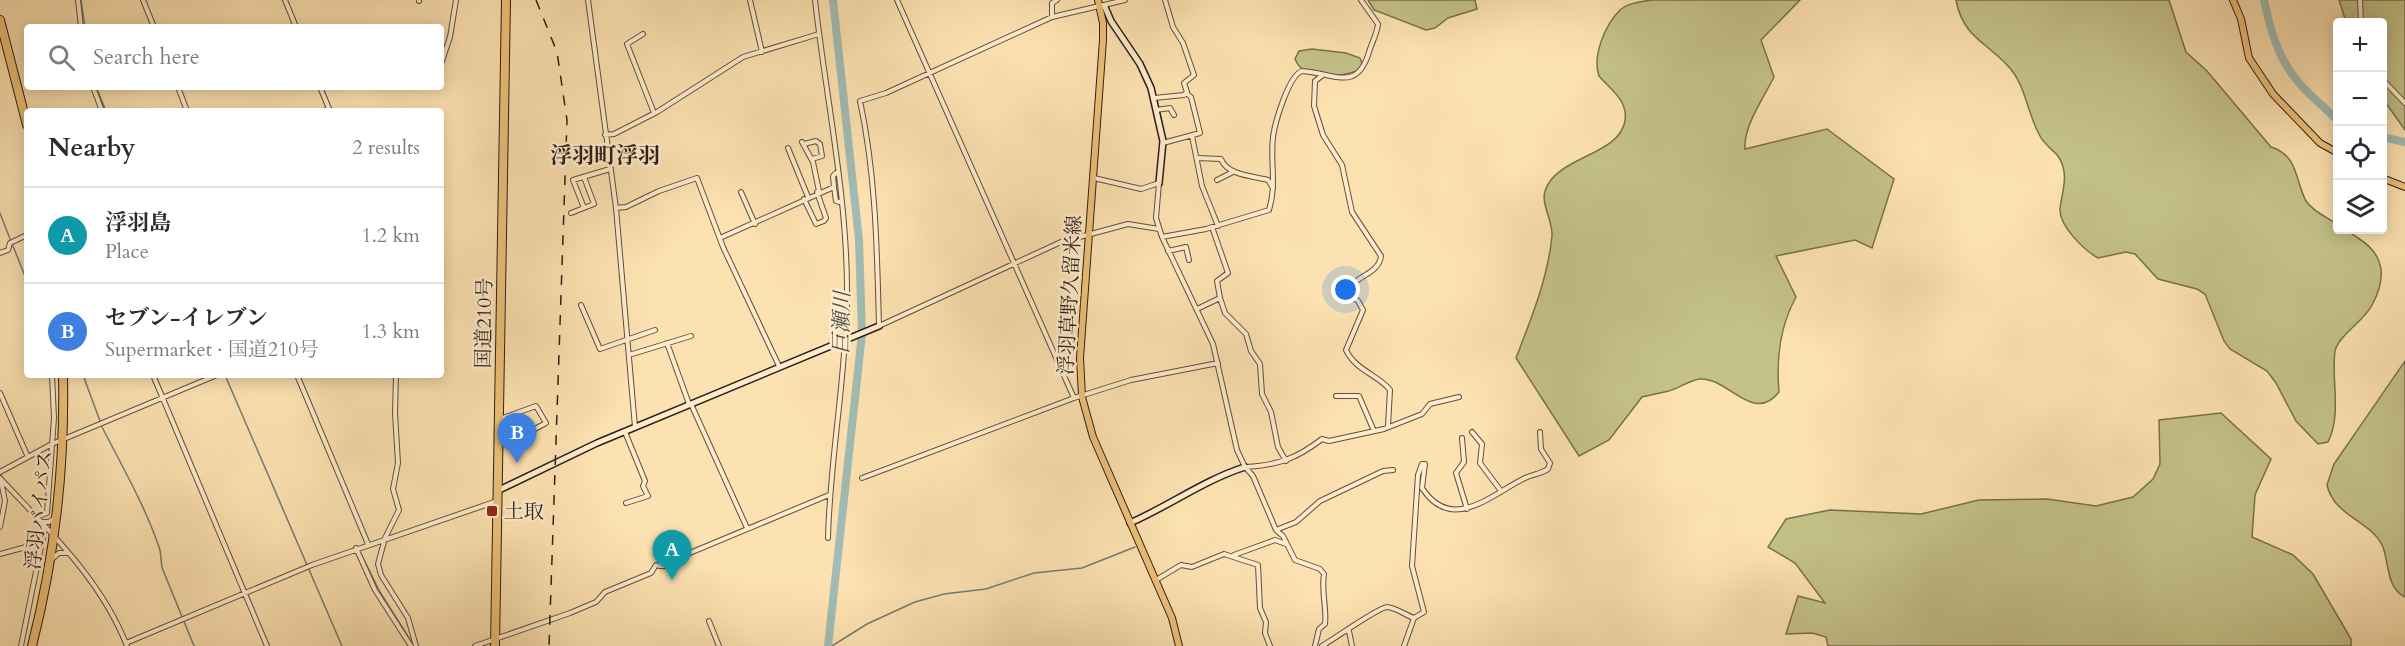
<!DOCTYPE html>
<html lang="en">
<head>
<meta charset="utf-8">
<style>
	:root { --surface:#fff; --page:#f2f2f3; --text:#2b2b33; --muted:#7c7c81; --line:#e1e1e2; --accent:#8f2418 }
	body { margin:0; font-family:Cardo,"Noto Serif JP",serif; background:var(--page); color:var(--text) }
	.controls { position:absolute; right:18px; top:18px; display:grid; overflow:hidden; border-radius:6px; box-shadow:0 3px 15px #0003 }
	.controls button { width:54px; height:54px; display:grid; place-items:center; padding:0; border:0; border-bottom:2px solid var(--line); background:var(--surface); color:var(--text); font:30px sans-serif }
	.you { position:absolute; left:1346px; top:290px; width:21px; height:21px; margin:-15px; border:4px solid #fff; border-radius:50%; background:#1a73e8; box-shadow:0 0 0 9px #1a73e833 }
	.badge { display:grid; place-items:center; width:39px; height:39px; border-radius:50%; background:var(--accent); color:#fff; font-size:20px; font-weight:700 }
	.pin { position:absolute; translate:-50% -50px; filter:drop-shadow(0 2px 3px #0008) }
	.pin::after { content:''; position:absolute; top:32px; width:21px; height:18px; background:inherit; clip-path:polygon(0 0,100% 0,50% 100%) }
	.list { margin:0; padding:0; list-style:none }
	h2 { display:flex; justify-content:space-between; align-items:center; height:78px; margin:0; padding:0 24px; font-size:26px }
	h2 small { font-size:20px; font-weight:400; color:var(--muted) }
	.list li { display:grid; grid-template-columns:39px 1fr auto; gap:18px; align-items:center; box-sizing:border-box; height:96px; padding:0 24px; border-top:2px solid var(--line) }
	.list b { display:block; font-size:22px; white-space:nowrap }
	.list p { margin:0; font-size:20px; white-space:nowrap; color:var(--muted) }
	.list em { font-size:20px; font-style:normal; color:var(--muted) }
	.icon { flex:none; width:33px; height:33px; fill:none; stroke:currentColor; stroke-width:2; stroke-linecap:round; stroke-linejoin:round }
	.map { position:relative; flex:none; width:2405px; height:646px; overflow:hidden }
	.search { position:absolute; background:var(--surface); box-shadow:0 3px 15px #0003; left:24px; top:24px; width:420px; height:66px; display:flex; align-items:center; gap:15px; box-sizing:border-box; padding:0 21px; border-radius:6px; color:var(--muted); font-size:22px }
	.panel { position:absolute; background:var(--surface); box-shadow:0 3px 15px #0003; left:24px; top:108px; width:420px; height:270px; border-radius:6px }
	.map>svg:first-child { display:block }
	.green { fill:#c4c288; stroke:#787050; stroke-width:1.5 }
	.lines { fill:none; stroke-linecap:round; stroke-linejoin:round }
	.stream { stroke:#727c76; stroke-width:1.5 }
	.river { stroke:#a1bcb4; stroke-width:8 }
	.street-casing { stroke:#604e3e; stroke-width:6 }
	.secondary-casing { stroke:#2c1d18; stroke-width:8 }
	.primary-casing { stroke:#2c1d18; stroke-width:8 }
	.highway-casing { stroke:#2c1d18; stroke-width:10 }
	.street { stroke:#feeccc; stroke-width:4 }
	.secondary { stroke:#feeccc; stroke-width:5 }
	.primary { stroke:#eec178; stroke-width:6 }
	.highway { stroke:#eec178; stroke-width:8 }
	.rail { stroke:#2c1d18; stroke-width:1.5; stroke-dasharray:10 10; stroke-linecap:butt }
	.poi-dot { fill:#8f2418; stroke:#feeccc; stroke-width:2 }
	.labels { text-anchor:middle; dominant-baseline:central; stroke-width:5; stroke-linejoin:round; paint-order:stroke }
	.street-label { font-size:20px; fill:#2c1d18; stroke:#feeccc }
	.poi-label { font-size:20px; fill:#2c1d18; stroke:#feeccc; text-anchor:start }
	.water-label { font-size:21px; font-style:italic; fill:#4f4d47; stroke:#feeccc }
	.quarter-label { font-size:22px; font-weight:bold; fill:#2c1d18; stroke:#feeccc }
</style>
</head>
<body>
<div class="map">
<svg width="2405" height="646" viewBox="0 0 2405 646">
	<rect width="100%" height="100%" fill="#fde2b1"/>
	<filter id="stains"><feTurbulence type="fractalNoise" baseFrequency=".00333" numOctaves="4"/><feColorMatrix values="0 0 0 0 .2 0 0 0 0 .09 0 0 0 0 .02 0 0 0 .5 -.17"/></filter>
	<radialGradient id="worn" r=".72"><stop offset=".6" stop-color="#630" stop-opacity="0"/><stop offset="1" stop-color="#630" stop-opacity=".3"/></radialGradient>
	<path class="green" d="M1368,0H1475L1477,9L1448,18L1435,28L1426,30L1374,10Z
		M1652,0H1800L1761,40L1774,77C1764,97 1743,127 1745,149L1827,129L1894,179L1872,248L1855,240L1776,256L1796,297C1780,326 1776,358 1779,392C1753,425 1728,377 1700,379C1690,380 1679,388 1669,391C1660,393 1651,395 1642,397L1609,440L1579,456L1516,358C1531,319 1548,278 1552,236C1553,221 1541,205 1545,191C1556,156 1619,156 1625,121C1628,100 1611,90 1599,76C1592,56 1605,25 1620,10C1627,3 1643,1 1652,0Z
		M1956,0H2169L2186,52L2207,71L2271,147C2298,155 2295,180 2306,201C2312,211 2328,218 2337,224L2338,230C2347,230 2351,233 2358,238C2385,255 2387,277 2372,305C2365,320 2338,336 2335,351C2331,379 2342,415 2328,442L2318,444L2296,421L2276,383L2267,371L2230,349L2224,341L2205,294L2197,289L2158,279L2135,254L2126,252L2098,258C2084,250 2059,226 2060,209C2062,191 2070,174 2058,156C2052,149 2044,144 2040,136C2027,113 2026,85 2008,66C1985,41 1963,37 1956,0Z
		M2339,0H2405V130L2383,99L2382,22H2346Z
		M1312,49L1346,53L1360,58L1364,68C1344,77 1305,84 1295,59L1299,51Z
		M2405,361V597C2387,589 2389,564 2383,547C2371,520 2334,517 2327,485L2334,464Z
		M2221,413L2271,459L2255,495L2252,537L2293,555L2313,574L2351,639V646H1828L1826,637L1812,633L1786,634L1798,596L1825,603L1795,563L1768,547L1786,519L1830,510L1921,514L1979,500L2047,499L2096,506L2133,497L2153,479L2160,464L2159,420Z"/>
	<g class="lines">
		<path class="stream" d="M81,0L85,27
			M96,87L106,111
			M0,213L10,239
			M13,246L27,281
			M83,375L100,421
			M225,375L342,646
			M102,427C122,466 145,506 159,547C162,555 160,562 163,570L194,646
			M359,550L380,592L414,646
			M832,646L867,624L915,602L944,594L986,589L1034,573L1082,568L1135,547"/>
		<path class="river" d="M2264,0C2270,28 2277,55 2295,78C2307,94 2324,106 2338,121
			M2382,137L2405,142
			M828,646L862,334L859,240L833,0"/>
		<g class="street-casing">
			<path id="street" d="M78,0L81,27
				M143,0L154,27
				M285,0L296,27
				M419,0V1
				M588,0L616,208L635,427
				M750,0L762,52
				M815,0C826,99 848,198 847,298C846,378 830,457 828,538
				M897,0L1074,398L1131,380L1218,363
				M1125,0L1052,17L886,93L860,101C876,175 877,251 879,326L1061,242L1128,224L1159,229
				M2360,0L2361,22
				M1052,17V3L1057,0
				M643,34L627,44L654,113
				M441,64L450,37L456,0
				M1323,75L1315,81L1314,106L1323,135L1342,165L1352,212L1381,256C1379,273 1359,275 1350,287L1351,296L1358,301L1363,310L1346,350C1355,370 1380,376 1390,390L1388,426
				M2382,79L2405,103
				M93,87L102,111
				M178,87L187,111
				M320,87L330,111
				M1154,98L1184,95L1187,92L1184,83L1194,75L1183,43L1173,27L1165,0
				M1156,110L1170,108L1174,115
				M324,111L329,108
				M605,135L614,134L657,112L743,57L819,34
				M1192,136L1202,186L1218,226
				M802,142L813,162L819,191
				M1163,143L1200,133L1191,97L1186,93
				M804,144L816,141L820,144L822,156L812,159
				M788,148L808,197
				M1198,158L1221,159C1227,175 1252,176 1268,180L1273,188
				M1094,178L1141,189L1159,183L1156,218L1162,237L1213,344L1237,450L1245,467L1253,476L1276,530L1283,536L1295,560L1320,569L1324,574C1321,593 1327,607 1325,624L1319,629L1315,646
				M1217,180L1233,172
				M834,187L836,201L839,202
				M741,192L755,224
				M804,199L816,224L824,221L826,218L817,192
				M584,208L573,180L610,169
				M616,208L626,207L659,191L697,178L723,247L779,366
				M571,213L594,204L584,177
				M1212,227L1228,273L1217,281L1220,298
				M1162,237L1206,229L1269,210C1277,185 1270,162 1273,137C1275,122 1289,75 1302,71C1334,73 1357,93 1369,52C1372,42 1377,34 1378,24L1361,0
				M720,238L834,187L833,176L836,173
				M1168,251L1186,247L1189,260
				M0,253L8,250L10,243L27,235
				M581,305L600,349L655,330
				M1197,309L1220,298L1225,313L1246,334L1251,351L1260,364L1262,394L1271,412L1278,447L1286,461
				M667,343L689,404
				M629,355L691,336
				M153,375L267,646
				M297,375L368,544
				M396,375L395,413L398,463L393,489L399,510L385,538L378,564L381,575L408,618L416,646
				M0,393L27,455
				M1336,396H1359L1374,431
				M691,404L747,528
				M500,419L536,406L546,423L520,437L511,416
				M625,432L645,481L643,486L648,496L626,503
				M1472,432L1482,444L1480,463L1501,491
				M1462,438L1464,462L1456,473L1467,509
				M1246,467C1278,465 1296,459 1322,439L1329,441L1384,429L1422,414L1430,404L1459,397
				M0,472L52,444L217,375
				M0,478C48,530 101,579 127,646
				M862,478L1074,398
				M36,517L47,513L54,418L52,375
				M41,522H49L56,517
				M0,527L5,501L1,481
				M1276,530L1296,522L1320,501L1383,471L1393,470
				M356,548L375,590L411,646
				M0,554L26,547L42,539
				M1234,555L1275,540L1286,544
				M52,559L59,553H68
				M1156,580L1181,565L1192,567L1224,554L1258,565L1260,608L1266,622L1265,633L1270,646
				M709,621L719,646
				M1349,631L1352,646
				M126,643L312,565L497,501
				M21,646L45,527
				M475,646L570,613L596,602L605,592L651,573L656,565C666,569 678,562 685,555L829,495
				M1322,646C1334,639 1379,607 1387,607C1397,608 1405,615 1414,618L1424,612L1412,566L1418,475L1422,464H1425L1422,488C1452,534 1492,494 1525,478C1533,474 1541,474 1548,469L1550,463L1541,449L1540,432
				M1404,646L1414,618"/>
		</g>
		<g class="secondary-casing">
			<path id="secondary" d="M1099,6L1105,7L1111,21L1140,64L1151,88L1163,141L1159,183
				M497,491L597,443L879,326
				M1130,523C1169,506 1204,480 1245,467"/>
		</g>
		<g class="primary-casing">
			<path id="primary" d="M1098,0L1103,23V40L1080,358L1082,397L1093,437L1172,618L1179,646
				M2233,0L2241,19L2249,58L2273,94L2320,143L2338,153
				M2382,178L2405,187"/>
		</g>
		<g class="highway-casing">
			<path id="highway" d="M0,20L27,125
				M32,646C55,556 65,468 63,375
				M495,646L506,0"/>
		</g>
		<use href="#street" class="street"/>
		<use href="#secondary" class="secondary"/>
		<use href="#primary" class="primary"/>
		<use href="#highway" class="highway"/>
		<path class="rail" d="M536,0L557,52L567,120L549,646"/>
	</g>
	<rect class="poi-dot" x="486" y="505" width="12" height="12" rx="3"/>
	<g class="labels">
		<g class="street-label">
			<text transform="translate(1070 295) rotate(-87)">浮羽草野久留米線</text>
			<text transform="translate(484 323) rotate(-89)">国道210号</text>
			<text transform="translate(39 510) rotate(-84)">浮羽バイパス</text>
		</g>
		<g class="poi-label">
			<text x="504" y="511">土取</text>
		</g>
		<g class="water-label">
			<text transform="translate(842 323) rotate(-89)">巨瀬川</text>
		</g>
		<g class="quarter-label">
			<text x="605" y="156">浮羽町浮羽</text>
		</g>
	</g>
	<rect width="100%" height="100%" filter="url(#stains)"/>
	<rect width="100%" height="100%" fill="url(#worn)"/>
</svg>
<div class="controls">
<button>+</button>
<button>−</button>
<button><svg class="icon" aria-label="locate" viewBox="0 0 24 24"><circle cx="12" cy="12" r="6"/><path d="M12 2v4M12 18v4M2 12h4M18 12h4"/></svg></button>
<button><svg class="icon" aria-label="layers" viewBox="0 0 24 24"><path d="M12 4l9 5-9 5-9-5zM3 14l9 5 9-5"/></svg></button>
</div>
<div class="you"></div>
<div class="pin badge" style="left:672px;top:580px;background:#0f9aa8">A</div>
<div class="pin badge" style="left:517px;top:463px;background:#3f7fe0">B</div>
<div class="search"><svg class="icon" aria-label="search" viewBox="0 0 24 24"><circle cx="10" cy="10" r="6"/><path d="M15 15l6 6"/></svg>Search here</div>
<section class="panel">
<h2>Nearby<small>2 results</small></h2>
<ul class="list">
<li><span class="badge" style="background:#0f9aa8">A</span><div><b>浮羽島</b><p>Place</p></div><em>1.2 km</em></li>
<li><span class="badge" style="background:#3f7fe0">B</span><div><b>セブン-イレブン</b><p>Supermarket · 国道210号</p></div><em>1.3 km</em></li>
</ul>
</section>
</div>
</body>
</html>
